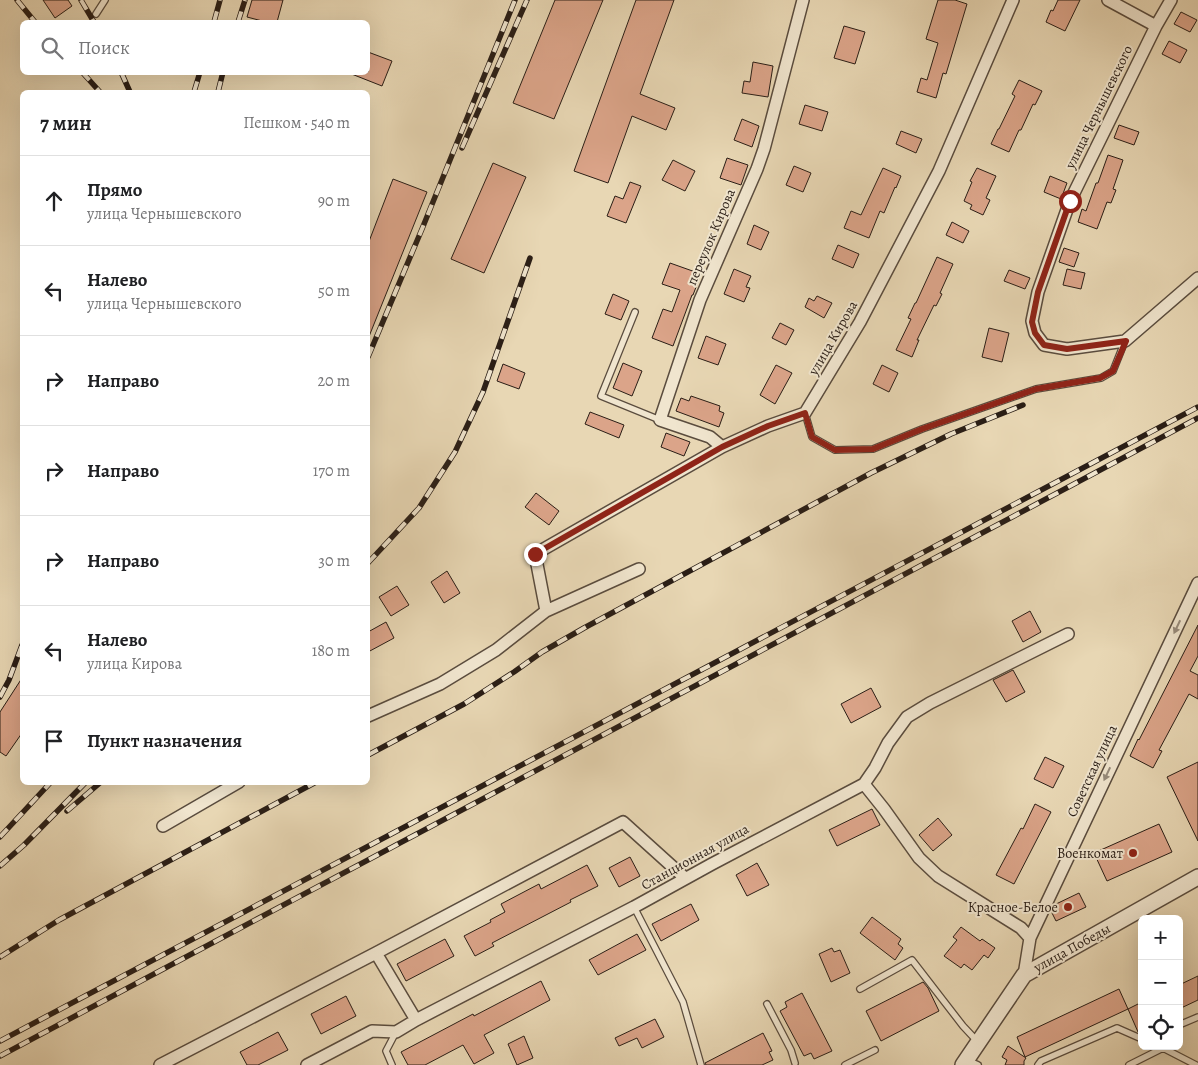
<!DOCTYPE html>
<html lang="ru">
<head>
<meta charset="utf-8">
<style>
	:root { --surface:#fff; --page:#f2f2f2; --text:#202124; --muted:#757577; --line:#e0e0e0 }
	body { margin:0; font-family:Alegreya,serif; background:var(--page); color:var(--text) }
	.controls { position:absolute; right:15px; bottom:15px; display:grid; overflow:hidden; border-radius:8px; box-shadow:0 5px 20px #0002 }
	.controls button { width:45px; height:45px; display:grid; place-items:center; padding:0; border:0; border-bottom:1px solid var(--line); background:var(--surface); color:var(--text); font:25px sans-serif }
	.stop { position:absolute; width:15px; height:15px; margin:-11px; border:4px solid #8f2418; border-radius:50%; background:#fff }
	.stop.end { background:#8f2418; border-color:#fff; box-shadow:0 1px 5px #0008 }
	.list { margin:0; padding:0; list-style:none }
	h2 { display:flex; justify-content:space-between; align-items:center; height:65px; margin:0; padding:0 20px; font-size:21px }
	h2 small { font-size:16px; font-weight:400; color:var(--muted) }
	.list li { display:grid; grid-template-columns:32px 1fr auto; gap:15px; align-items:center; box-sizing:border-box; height:90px; padding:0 20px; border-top:1px solid var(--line) }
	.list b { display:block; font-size:19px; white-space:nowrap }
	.list p { margin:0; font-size:16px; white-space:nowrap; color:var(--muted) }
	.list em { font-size:16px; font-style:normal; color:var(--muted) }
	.icon { flex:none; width:28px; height:28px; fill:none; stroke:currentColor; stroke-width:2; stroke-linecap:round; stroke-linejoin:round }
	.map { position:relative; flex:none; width:1198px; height:1065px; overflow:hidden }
	.search { position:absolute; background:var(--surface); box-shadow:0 5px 20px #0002; left:20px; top:20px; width:350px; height:55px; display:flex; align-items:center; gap:12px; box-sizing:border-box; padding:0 18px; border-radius:8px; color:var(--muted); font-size:19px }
	.panel { position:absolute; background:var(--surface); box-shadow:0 5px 20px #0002; left:20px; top:90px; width:350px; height:695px; border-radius:8px }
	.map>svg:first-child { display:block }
	.building { fill:#dba489; stroke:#2a1e16 }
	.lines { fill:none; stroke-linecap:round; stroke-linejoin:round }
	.service-casing { stroke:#5a4c3e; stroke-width:8 }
	.minor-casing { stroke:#5a4c3e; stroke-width:14 }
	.tertiary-casing { stroke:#5a4c3e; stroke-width:18 }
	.service { stroke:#f0e5ce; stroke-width:5.5 }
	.minor { stroke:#f0e5ce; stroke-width:11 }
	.tertiary { stroke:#f0e5ce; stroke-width:15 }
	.rail-casing { stroke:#2a1e16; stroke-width:5.5 }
	.rail { stroke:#f0e5ce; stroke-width:4; stroke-dasharray:11; stroke-linecap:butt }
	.oneway { fill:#978b7b }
	.route { stroke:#8f2418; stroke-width:6 }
	.poi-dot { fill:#8f2418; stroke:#f0e5ce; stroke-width:2 }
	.labels { text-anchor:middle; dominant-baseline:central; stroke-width:4; stroke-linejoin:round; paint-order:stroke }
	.street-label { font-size:14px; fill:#2a1e16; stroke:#f0e5ce }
	.poi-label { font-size:14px; fill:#2a1e16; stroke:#f0e5ce; text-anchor:end }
</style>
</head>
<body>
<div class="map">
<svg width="1198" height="1065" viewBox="0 0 1198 1065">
	<rect width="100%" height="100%" fill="#e8d7b4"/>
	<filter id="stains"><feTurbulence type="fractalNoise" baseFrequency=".004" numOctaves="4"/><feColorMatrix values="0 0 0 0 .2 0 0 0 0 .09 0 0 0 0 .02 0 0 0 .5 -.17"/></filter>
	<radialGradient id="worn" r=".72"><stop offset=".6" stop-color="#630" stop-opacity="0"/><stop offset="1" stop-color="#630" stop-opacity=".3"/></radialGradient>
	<path class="building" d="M43,0H68L72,6L55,18Z
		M252,0H283L277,22H266L247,17Z
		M555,0H603L554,119L513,103Z
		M636,0H674L640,94L675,108L666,130L632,116L608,183L574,171Z
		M938,0H955L967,4L946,74L943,73L936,98L917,92L921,78L927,80L938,43L926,39Z
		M1058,0H1080L1065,31L1046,22L1051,10L1053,11Z
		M1181,12L1197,20L1190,32L1174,24Z
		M844,26L865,32L855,64L834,58Z
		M1169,41L1187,50L1180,63L1162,54Z
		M368,52L392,61L382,86L349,73V72H368Z
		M753,62L773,66L768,97L742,93L744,81L750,82Z
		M1019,80L1042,91L1035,105L1033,104L1021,130H1019L1009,152L991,144L998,129H999L1015,96L1012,94Z
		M805,105L828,112L822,131L799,124Z
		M742,119L759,126L752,147L734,140Z
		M1119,125L1139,132L1134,145L1114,138Z
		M901,131L922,139L916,153L896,144Z
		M1108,155L1123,160L1113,189L1116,190L1111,203L1107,202L1097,229L1078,222L1082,209L1086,211L1096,183H1098Z
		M727,158L748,165L741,185L720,178Z
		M673,160L695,171L685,191L662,180Z
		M493,163L526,177L484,273L451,259Z
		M794,166L811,173L803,192L786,185Z
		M883,168L901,176L896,188L895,187L884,213L880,211L869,238L844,228L851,211L861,215Z
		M977,168L996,176L986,198L990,200L983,215L970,209L972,205L964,201L972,182L970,181Z
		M1050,176L1067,183L1061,199L1044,192Z
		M393,179L427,192L368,339V244Z
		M630,182L641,186L626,223L607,216L615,196L623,199Z
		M952,222L969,231L963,243L946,235Z
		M754,225L769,232L761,250L747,244Z
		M838,245L859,254L853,268L832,259Z
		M1064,248L1079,253L1074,267L1059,262Z
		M937,257L953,264L940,293L942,294L936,306L934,305L917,340H919L912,357L896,350L911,319L908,318L915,303H916Z
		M670,263L701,274L693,295H692L673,346L652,338L663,309L672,312L680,290L662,284Z
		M734,269L751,276L746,287L750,288L744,302L724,294Z
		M1067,269L1085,273L1081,289L1063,285Z
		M1009,270L1030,278L1025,289L1004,281Z
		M613,294L629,301L621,320L605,314Z
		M817,296L832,303L824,318L805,307L809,298L814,301Z
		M780,323L794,330L786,345L772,338Z
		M989,328L1009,333L1002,362L982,357Z
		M706,336L726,344L718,365L698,358Z
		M623,363L642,371L632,396L613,388Z
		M503,364L525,373L519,389L497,381Z
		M776,365L792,373L775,404L760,395Z
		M882,365L898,373L889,392L873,384Z
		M691,396L720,406L719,411L724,413L719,427L676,411L681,398L689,401Z
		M590,412L624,425L619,438L585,424Z
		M666,433L690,442L684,456L661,447Z
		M536,493L559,511L549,525L525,507Z
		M447,571L460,593L444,603L431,582Z
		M397,586L409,605L391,616L379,597Z
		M1030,611L1041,632L1023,642L1012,621Z
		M386,622L394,638L368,652V632Z
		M1198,625V656L1190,671L1198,675V699L1189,694L1159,750L1162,751L1153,768L1130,756L1138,739L1139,740Z
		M1013,670L1025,692L1006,702L993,680Z
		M22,678V733L6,756L0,752V712Z
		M871,688L881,707L851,723L841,704Z
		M1045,757L1064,766L1053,788L1034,779Z
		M1198,762V841L1167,777Z
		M1035,804L1051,812L1014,884L996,875L1021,828L1023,829Z
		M872,809L880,825L837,846L829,830Z
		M938,818L952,835L933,851L919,835Z
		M1159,824L1172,852L1107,881L1094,853Z
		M630,857L640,876L619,887L609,868Z
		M757,863L769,885L747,896L736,875Z
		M587,865L598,886L570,900L571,902L492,943L494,946L475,956L464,936L491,922L490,920L505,912L501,904L539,884L541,889Z
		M1079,893L1086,907L1056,921L1051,911L1054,905Z
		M691,904L699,920L661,941L652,924Z
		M872,917L901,939L898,944L903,948L895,960L860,933Z
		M961,927L980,941L982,939L995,948L988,958L984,955L972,970L964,964L961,968L944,956L957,940L953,937Z
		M637,934L646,950L598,975L589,960Z
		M445,939L454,956L406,981L397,964Z
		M832,948L834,952L840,950L850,973L831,982L819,954Z
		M1198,976V1000L1179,1009V985Z
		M541,981L550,1000L484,1035L494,1053L474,1064L463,1045L425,1065H408L401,1052L473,1014L474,1016Z
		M923,982L928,988L939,1011L881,1041L866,1011Z
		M1119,989L1128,1009L1025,1057L1017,1037Z
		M802,993L832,1051L814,1059L811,1053L804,1056L780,1011L787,1007L785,1002Z
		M346,996L356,1016L321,1034L311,1014Z
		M1142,1002V1034L1138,1032L1128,1009Z
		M655,1019L664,1037L642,1048L637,1038L619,1046L615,1038Z
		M278,1032L288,1050L258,1065H247L240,1052Z
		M763,1033L772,1051L769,1052L773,1060L762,1065H706L705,1063Z
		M524,1036L533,1058L517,1065L508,1044Z
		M1008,1046L1026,1058L1024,1061V1065H1005L1007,1060L1002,1057Z"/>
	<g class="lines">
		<g class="service-casing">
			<path id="service" d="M96,14L105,0
				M635,312L601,396L660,420
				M805,413L812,437L835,450L873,449L922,429L1036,389L1101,378L1113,371L1125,341
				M634,907L683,1002L701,1065
				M860,989L912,960L963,1026L977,1041
				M767,1004L791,1050L795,1063
				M1179,1025L1198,1017
				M967,1060L978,1065
				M392,1065L386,1051L396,1032
				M845,1065L875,1050
				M1038,1065L1041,1061L1117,1028L1142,1039
				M1129,1065L1163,1048L1196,1065"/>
		</g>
		<g class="minor-casing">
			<path id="minor" d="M1108,0L1156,26
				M1171,0L1156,26L1070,201L1038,292L1032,321L1035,333L1044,345L1067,349L1125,341L1198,278
				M722,447L710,437L660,420L700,300L757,169L764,149L803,0
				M546,611L535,554L722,447L768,426L805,413L860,322L939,171L1013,0
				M368,716L440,684L496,650L546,611L639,569
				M864,784L884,809L919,858L938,876L1021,928L1030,938
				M163,826L239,782
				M376,953L416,1020
				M1024,975L1030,938L1198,583
				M160,1065L376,953L623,822L685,878
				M307,1065L372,1031L396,1032L416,1020L634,907L712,864L864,784L875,768L888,743L907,717L930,703L1068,634"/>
		</g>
		<g class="tertiary-casing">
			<path id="tertiary" d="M963,1065L1024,975L1198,877"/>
		</g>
		<use href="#service" class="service"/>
		<use href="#minor" class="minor"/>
		<use href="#tertiary" class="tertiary"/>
		<g class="rail-casing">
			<path id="rail" d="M17,0L35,22
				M81,0L94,22
				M214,22L220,0
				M238,22L245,0
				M82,72L100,92
				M121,72L130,92
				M194,92L200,72
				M218,92L223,72
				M462,148L527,0
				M368,357L422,229L515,0
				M368,563L419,508L455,452L483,392L530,258
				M0,697L9,680L22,645
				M368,755L464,704L514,672L542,652L584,628L871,473L951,434L1023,405
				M67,811L101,782
				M0,837L51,782
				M0,866L24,845L86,782
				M0,957L59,920L316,782
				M0,1041L1198,407
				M0,1056L1198,418"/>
		</g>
		<use href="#rail" class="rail"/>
	</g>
	<defs><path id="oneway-solid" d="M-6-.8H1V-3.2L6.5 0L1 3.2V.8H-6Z" transform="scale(1.25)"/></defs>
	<g class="oneway">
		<use href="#oneway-solid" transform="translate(1177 627) rotate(115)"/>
		<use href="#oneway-solid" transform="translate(1107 774) rotate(115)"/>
	</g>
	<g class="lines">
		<path class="route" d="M535,554L722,447L768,426L805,413L812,437L835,450L873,449L922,429L1036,389L1100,378L1113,371L1126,341L1067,349L1044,345L1035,333L1032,322L1038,292L1070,201"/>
	</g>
	<g class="poi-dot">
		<circle cx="1133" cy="853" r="5"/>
		<circle cx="1068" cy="907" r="5"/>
	</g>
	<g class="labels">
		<g class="street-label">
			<text transform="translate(1099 107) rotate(-64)">улица Чернышевского</text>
			<text transform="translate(711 237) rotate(-67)">переулок Кирова</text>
			<text transform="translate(833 338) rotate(-60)">улица Кирова</text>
			<text transform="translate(1092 771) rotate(-65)">Советская улица</text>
			<text transform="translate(695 857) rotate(-29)">Станционная улица</text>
			<text transform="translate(1072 948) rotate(-29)">улица Победы</text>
		</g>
		<g class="poi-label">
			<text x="1123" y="853">Военкомат</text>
			<text x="1058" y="907">Красное-Белое</text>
		</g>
	</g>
	<rect width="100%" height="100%" filter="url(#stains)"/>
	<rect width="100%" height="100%" fill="url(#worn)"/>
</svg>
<div class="controls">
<button>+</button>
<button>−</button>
<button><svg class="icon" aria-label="locate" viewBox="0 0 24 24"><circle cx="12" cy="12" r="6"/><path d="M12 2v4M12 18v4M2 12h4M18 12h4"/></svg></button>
</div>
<div class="stop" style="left:1070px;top:201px"></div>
<div class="stop end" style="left:535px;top:554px"></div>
<div class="search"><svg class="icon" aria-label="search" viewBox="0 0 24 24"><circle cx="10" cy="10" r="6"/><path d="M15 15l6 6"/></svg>Поиск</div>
<section class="panel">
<h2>7 мин<small>Пешком · 540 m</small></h2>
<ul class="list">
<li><svg class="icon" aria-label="ahead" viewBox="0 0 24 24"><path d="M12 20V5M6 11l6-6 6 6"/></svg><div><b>Прямо</b><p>улица Чернышевского</p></div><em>90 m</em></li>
<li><svg class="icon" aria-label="left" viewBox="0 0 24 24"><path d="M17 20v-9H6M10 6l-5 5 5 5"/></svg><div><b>Налево</b><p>улица Чернышевского</p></div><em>50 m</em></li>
<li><svg class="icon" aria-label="right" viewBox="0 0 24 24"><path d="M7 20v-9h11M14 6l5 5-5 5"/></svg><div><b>Направо</b></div><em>20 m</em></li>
<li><svg class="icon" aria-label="right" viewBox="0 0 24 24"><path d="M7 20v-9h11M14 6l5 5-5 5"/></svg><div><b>Направо</b></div><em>170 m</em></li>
<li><svg class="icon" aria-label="right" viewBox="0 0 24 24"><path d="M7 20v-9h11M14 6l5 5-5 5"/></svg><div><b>Направо</b></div><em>30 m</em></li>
<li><svg class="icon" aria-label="left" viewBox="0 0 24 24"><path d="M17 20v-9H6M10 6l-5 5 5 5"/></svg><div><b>Налево</b><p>улица Кирова</p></div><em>180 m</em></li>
<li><svg class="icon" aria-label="arrive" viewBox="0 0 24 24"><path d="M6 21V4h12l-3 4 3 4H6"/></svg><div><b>Пункт назначения</b></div></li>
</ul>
</section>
</div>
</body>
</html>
